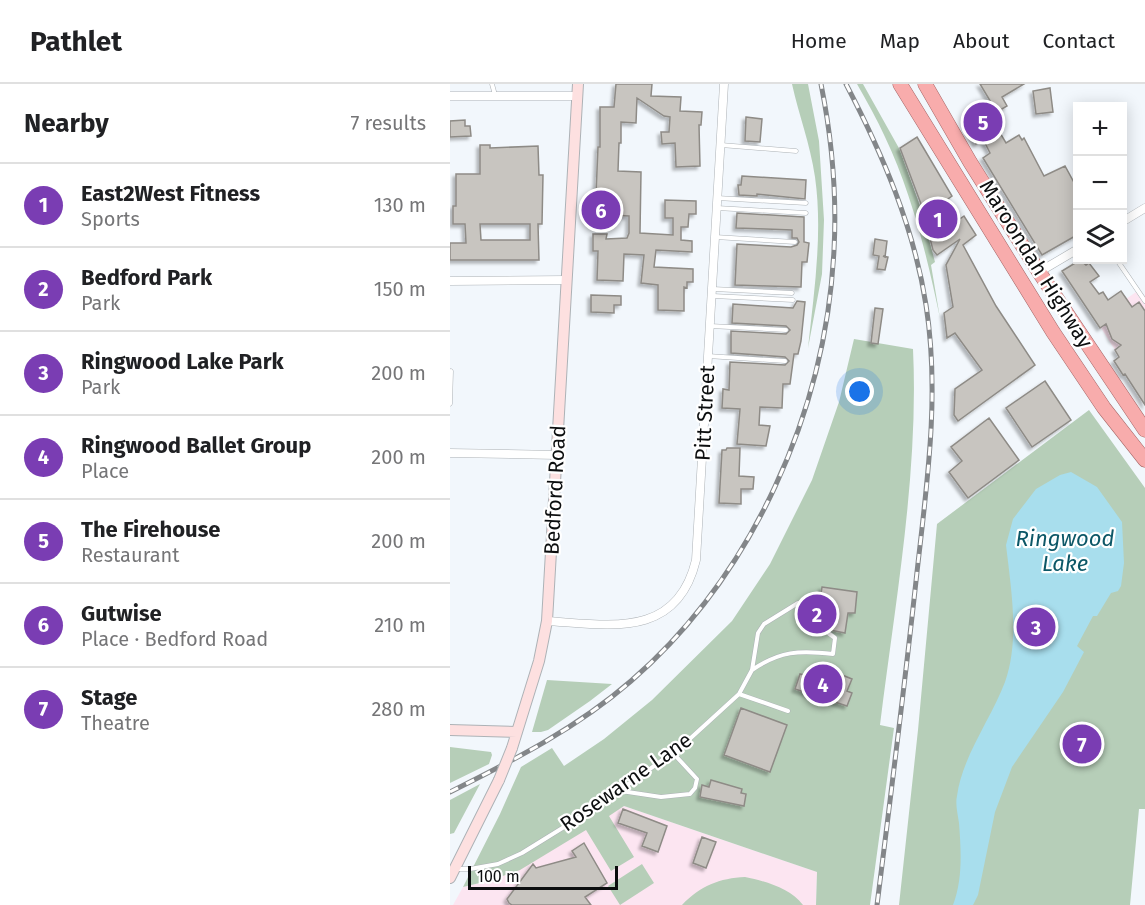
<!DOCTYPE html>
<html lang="en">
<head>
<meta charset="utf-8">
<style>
	:root { --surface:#fff; --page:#f2f2f2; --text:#202124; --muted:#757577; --line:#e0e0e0; --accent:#7a3db3 }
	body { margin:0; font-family:"Fira Sans",sans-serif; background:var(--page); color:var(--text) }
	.controls { position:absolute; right:18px; top:18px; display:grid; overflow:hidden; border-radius:0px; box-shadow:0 3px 15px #0003 }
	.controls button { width:54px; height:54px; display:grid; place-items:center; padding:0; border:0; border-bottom:2px solid var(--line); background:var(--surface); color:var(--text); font:30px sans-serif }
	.scale { position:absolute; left:18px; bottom:15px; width:150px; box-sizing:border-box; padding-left:6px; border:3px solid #0c0e0f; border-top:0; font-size:16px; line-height:21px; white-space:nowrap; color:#0c0e0f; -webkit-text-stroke:4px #fff; paint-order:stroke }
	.you { position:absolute; left:410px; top:308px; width:21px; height:21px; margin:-15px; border:4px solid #fff; border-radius:50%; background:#1a73e8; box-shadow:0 0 0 9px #1a73e833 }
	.badge { display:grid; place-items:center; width:39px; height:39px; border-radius:50%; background:var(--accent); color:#fff; font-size:20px; font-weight:700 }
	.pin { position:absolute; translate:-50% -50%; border:3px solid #fff; box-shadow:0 2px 6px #0006 }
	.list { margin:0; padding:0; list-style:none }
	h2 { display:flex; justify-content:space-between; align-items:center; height:78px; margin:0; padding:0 24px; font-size:26px }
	h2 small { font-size:20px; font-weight:400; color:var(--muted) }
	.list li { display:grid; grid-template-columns:39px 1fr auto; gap:18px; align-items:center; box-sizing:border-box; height:84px; padding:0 24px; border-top:2px solid var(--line) }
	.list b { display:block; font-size:22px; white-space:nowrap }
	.list p { margin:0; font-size:20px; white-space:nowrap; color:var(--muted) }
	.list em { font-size:20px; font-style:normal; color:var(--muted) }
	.icon { flex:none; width:33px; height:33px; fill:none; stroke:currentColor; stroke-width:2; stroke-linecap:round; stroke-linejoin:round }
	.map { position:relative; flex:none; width:695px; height:821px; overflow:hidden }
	header { display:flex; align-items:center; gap:36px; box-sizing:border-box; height:84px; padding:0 30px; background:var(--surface); border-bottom:2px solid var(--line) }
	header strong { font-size:28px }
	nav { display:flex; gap:33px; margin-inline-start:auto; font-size:21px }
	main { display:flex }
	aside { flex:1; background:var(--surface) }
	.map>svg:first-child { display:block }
	.education { fill:#fce5f1 }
	.green { fill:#b6ceb8 }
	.water { fill:#a8deed }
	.building { fill:#c8c5c0; stroke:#8e8b86; stroke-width:1.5; fill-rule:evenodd; filter:url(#shadow) }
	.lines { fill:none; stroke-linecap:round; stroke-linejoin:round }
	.service-casing { stroke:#adb2b6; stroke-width:5 }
	.minor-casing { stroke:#adb2b6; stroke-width:9 }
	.secondary-casing { stroke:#adb2b6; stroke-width:12 }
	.trunk-casing { stroke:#a56767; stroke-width:15 }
	.service { stroke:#fff; stroke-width:4 }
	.minor { stroke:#fff; stroke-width:8 }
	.secondary { stroke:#fde0e0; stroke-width:10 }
	.trunk { stroke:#f8acac; stroke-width:14 }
	.rail-casing { stroke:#838689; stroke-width:5 }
	.rail { stroke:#fff; stroke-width:3; stroke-dasharray:9; stroke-linecap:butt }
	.secondary-bridge-casing { stroke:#adb2b6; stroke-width:12; stroke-linecap:butt }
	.secondary-bridge { stroke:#fde0e0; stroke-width:10 }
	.labels { text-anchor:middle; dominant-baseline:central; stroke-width:4.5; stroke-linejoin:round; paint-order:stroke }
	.street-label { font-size:21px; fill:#0c0e0f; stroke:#fff }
	.water-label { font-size:22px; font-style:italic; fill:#0c5767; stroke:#fff }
</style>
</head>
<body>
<header>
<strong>Pathlet</strong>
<nav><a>Home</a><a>Map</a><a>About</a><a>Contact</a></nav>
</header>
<main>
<aside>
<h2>Nearby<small>7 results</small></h2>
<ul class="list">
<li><span class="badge">1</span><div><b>East2West Fitness</b><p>Sports</p></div><em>130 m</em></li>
<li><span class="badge">2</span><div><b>Bedford Park</b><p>Park</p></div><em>150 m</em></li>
<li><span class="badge">3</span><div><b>Ringwood Lake Park</b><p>Park</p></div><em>200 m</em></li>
<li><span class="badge">4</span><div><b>Ringwood Ballet Group</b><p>Place</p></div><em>200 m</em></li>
<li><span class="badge">5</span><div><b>The Firehouse</b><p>Restaurant</p></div><em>200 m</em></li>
<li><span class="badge">6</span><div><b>Gutwise</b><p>Place · Bedford Road</p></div><em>210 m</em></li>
<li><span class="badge">7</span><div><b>Stage</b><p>Theatre</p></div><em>280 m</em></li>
</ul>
</aside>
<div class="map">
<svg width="695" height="821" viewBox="0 0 695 821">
	<defs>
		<filter id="shadow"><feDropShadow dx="-3" dy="3" stdDeviation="1.5" flood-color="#0004"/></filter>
	</defs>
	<rect width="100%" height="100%" fill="#f2f7fc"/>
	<path class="education" d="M686,208L695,221V246L665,266L646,236Z
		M174,722L367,788L366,821H3L13,803L38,797Z"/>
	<path class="green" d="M342,0H358L369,57L374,136L372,190L358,264C364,208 373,149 365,93C360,59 349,32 342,0Z
		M407,0H413L450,66L470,122L485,178L481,181L490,234C477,172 462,110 435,53C427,35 417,18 407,0Z
		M404,255L463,265C469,388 445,519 430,641L444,644L420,821H366L367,788L174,722L159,732L184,773L161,787L136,746L70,786L38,797L13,803L50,730L71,683L102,664L114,682L154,655L202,616L282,537L320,480L362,396L389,318Z
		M639,326L695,404V725H689L680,821H449L468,646L487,440Z
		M97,596L162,600L140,617L98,646L91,648H82Z
		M0,663L41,668L42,671L39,680L0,699Z
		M30,700L4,749L0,750V716Z
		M192,780L204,799L170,821L158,802Z
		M295,793C315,797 340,804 353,821H232C250,802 270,794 295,793Z"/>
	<path class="water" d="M621,388L647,403L672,438L674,479L671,502L668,507L661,509L647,532H643L627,562L634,568L613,608L562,683L545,728L528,811L523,821H503C513,795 511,766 509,739C508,731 505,720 507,712C512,673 541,635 555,598C570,556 561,505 556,461L563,435L586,405L610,391Z"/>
	<path class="building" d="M166,0H202L201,12L231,13L230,27L252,28L251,41H249L250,82L226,83L225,59L212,60L211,48H219L220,33L214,32L187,14L186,39L171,38V59H169L168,87L191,88L190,149L223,151V134H215V116L246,117V130H239L238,143H231V156L242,157V168L206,166L204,183L243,185V198H237V204L234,203V227L208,226V201L191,199L194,171L174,170L173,197L147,196L148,167H143V150H157L156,155L177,154L179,149V132L158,131V135L145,134L148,63H150V23H164Z
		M530,0H574L552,13L557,22L540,32L556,59L569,51L572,56L574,54L594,92L615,82L627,104V151L592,171L533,74L540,69L533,55L526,60L519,47L526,43L520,33L542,20Z
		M600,4L603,28L586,30L583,7Z
		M296,33L312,35L310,58L295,57Z
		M15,36V42H20L21,52L0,53V37Z
		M467,53L502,112L491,120L504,139L514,132L526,151L513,161L546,222L585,281L508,337L504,331L505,305L532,286L505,249L497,254L494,229L503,223L496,181L510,155L487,171L483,166L471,120L450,64Z
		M30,61H40V64L88,62L89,91H93L92,140H88L89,176H0V159H16L15,140H3V122H6V90H30ZM30,140H80V156H31Z
		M292,92L356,96L355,115L307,110V112L289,111L288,101H291Z
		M287,129L354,133V158L359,159L357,178H352L351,203L285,201L287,160L341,163L347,161L349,158L347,154H342V146L286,144Z
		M425,155L437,157L435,173L433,172L438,173L435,186L427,185L429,172L423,171Z
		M630,176L636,181L639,179L649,192L640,198L649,210L653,208L658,216L671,207L682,223L689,218L695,227V321L675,290L673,291L664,277L669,273L665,266L671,261L662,255L656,240L650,244L612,187Z
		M141,211L171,212V221H164V229L141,228Z
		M347,217L355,218L351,257L348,270H344L340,300H333L332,324L310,323L309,341L320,342L316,362L287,360L290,325L272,324L273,305L279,306L280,278L335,281L339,277L335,273L281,269V247L336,250L340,246L336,242L282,239L283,220L343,224Z
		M425,224L433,225L428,260L421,259Z
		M595,297L621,336L582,363L556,324Z
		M539,334L569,376L518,414L499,388L512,377L501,363Z
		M277,364H290L289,392L304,393L303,405H291V420L269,419L272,366H276Z
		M372,503L407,508L405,529H398L395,549L380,546L381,539L374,525L369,524Z
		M366,585L381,588L382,587L402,595L397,607L402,609L397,622L345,605L350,590L358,592L361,587L365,588Z
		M291,624L337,641L320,688L274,671Z
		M633,654L640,659L635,665L617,666Z
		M261,696L292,705L291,709L296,710L294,722L250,713L252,701L259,703Z
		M173,725L217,742L208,768L192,762L197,749L168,739Z
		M252,753L266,758L256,784L243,779Z
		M134,759L157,799L135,813L141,821H62L59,819L57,815L83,780L86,784L126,773L122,767Z"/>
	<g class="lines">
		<g class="service-casing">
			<path id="service" d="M42,0L45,11
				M271,61L346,67
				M267,114L356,119
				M267,124L356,129
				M265,153L345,158
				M667,176L695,217
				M263,205L342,209
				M263,212L343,216
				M260,242L336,246
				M258,272L335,277
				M0,320L1,287
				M289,610L302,586L308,549L314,540L348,519L371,544L385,554L383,570C349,566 330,567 302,586
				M171,707L211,713L240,710L245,704L247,695L223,669
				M8,785H20L48,780L72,769L148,722L232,662L289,610L338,627"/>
		</g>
		<g class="minor-casing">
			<path id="minor" d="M0,12H128
				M672,138L695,124
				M589,188L628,165
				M0,197L117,196
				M0,369L107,371
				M97,537C160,541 227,555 246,476L274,0"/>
		</g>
		<g class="secondary-casing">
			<path id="secondary" d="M0,646L67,648
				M62,664L89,577L97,537L128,0
				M0,794L49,696"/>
		</g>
		<g class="trunk-casing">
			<path id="trunk" d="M450,0L603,248L654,324L695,376
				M475,0L520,78L589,188L695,346"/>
		</g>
		<use href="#service" class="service"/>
		<use href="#minor" class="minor"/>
		<use href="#secondary" class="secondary"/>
		<use href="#trunk" class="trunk"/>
		<g class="rail-casing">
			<path id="rail" d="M396,0C432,69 464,143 476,221C490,310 477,399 467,488C455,599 441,710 427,821
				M0,708C64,676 127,644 181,597C303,491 376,327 384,166C387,110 382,55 371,0"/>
		</g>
		<use href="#rail" class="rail"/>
		<g class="secondary-bridge-casing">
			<path id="secondary-bridge" d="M49,696L62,664"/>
		</g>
		<use href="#secondary-bridge" class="secondary-bridge"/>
	</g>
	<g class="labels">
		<g class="street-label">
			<text transform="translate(586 180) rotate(58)">Maroondah Highway</text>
			<text transform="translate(255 329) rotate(-87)">Pitt Street</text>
			<text transform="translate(105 406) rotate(-87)">Bedford Road</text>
			<text transform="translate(176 698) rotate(-35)">Rosewarne Lane</text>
		</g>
		<g class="water-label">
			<text x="615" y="454">Ringwood<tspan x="615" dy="25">Lake</tspan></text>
		</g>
	</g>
</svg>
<div class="controls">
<button>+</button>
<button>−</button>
<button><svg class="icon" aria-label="layers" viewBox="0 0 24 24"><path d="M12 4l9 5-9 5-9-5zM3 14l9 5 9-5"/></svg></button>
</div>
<div class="scale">100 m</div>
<div class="you"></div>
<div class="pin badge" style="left:488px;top:135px">1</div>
<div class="pin badge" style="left:367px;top:530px">2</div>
<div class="pin badge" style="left:586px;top:543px">3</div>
<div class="pin badge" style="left:373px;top:600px">4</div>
<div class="pin badge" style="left:533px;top:38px">5</div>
<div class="pin badge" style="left:151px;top:126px">6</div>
<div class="pin badge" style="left:632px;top:660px">7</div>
</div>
</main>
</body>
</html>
